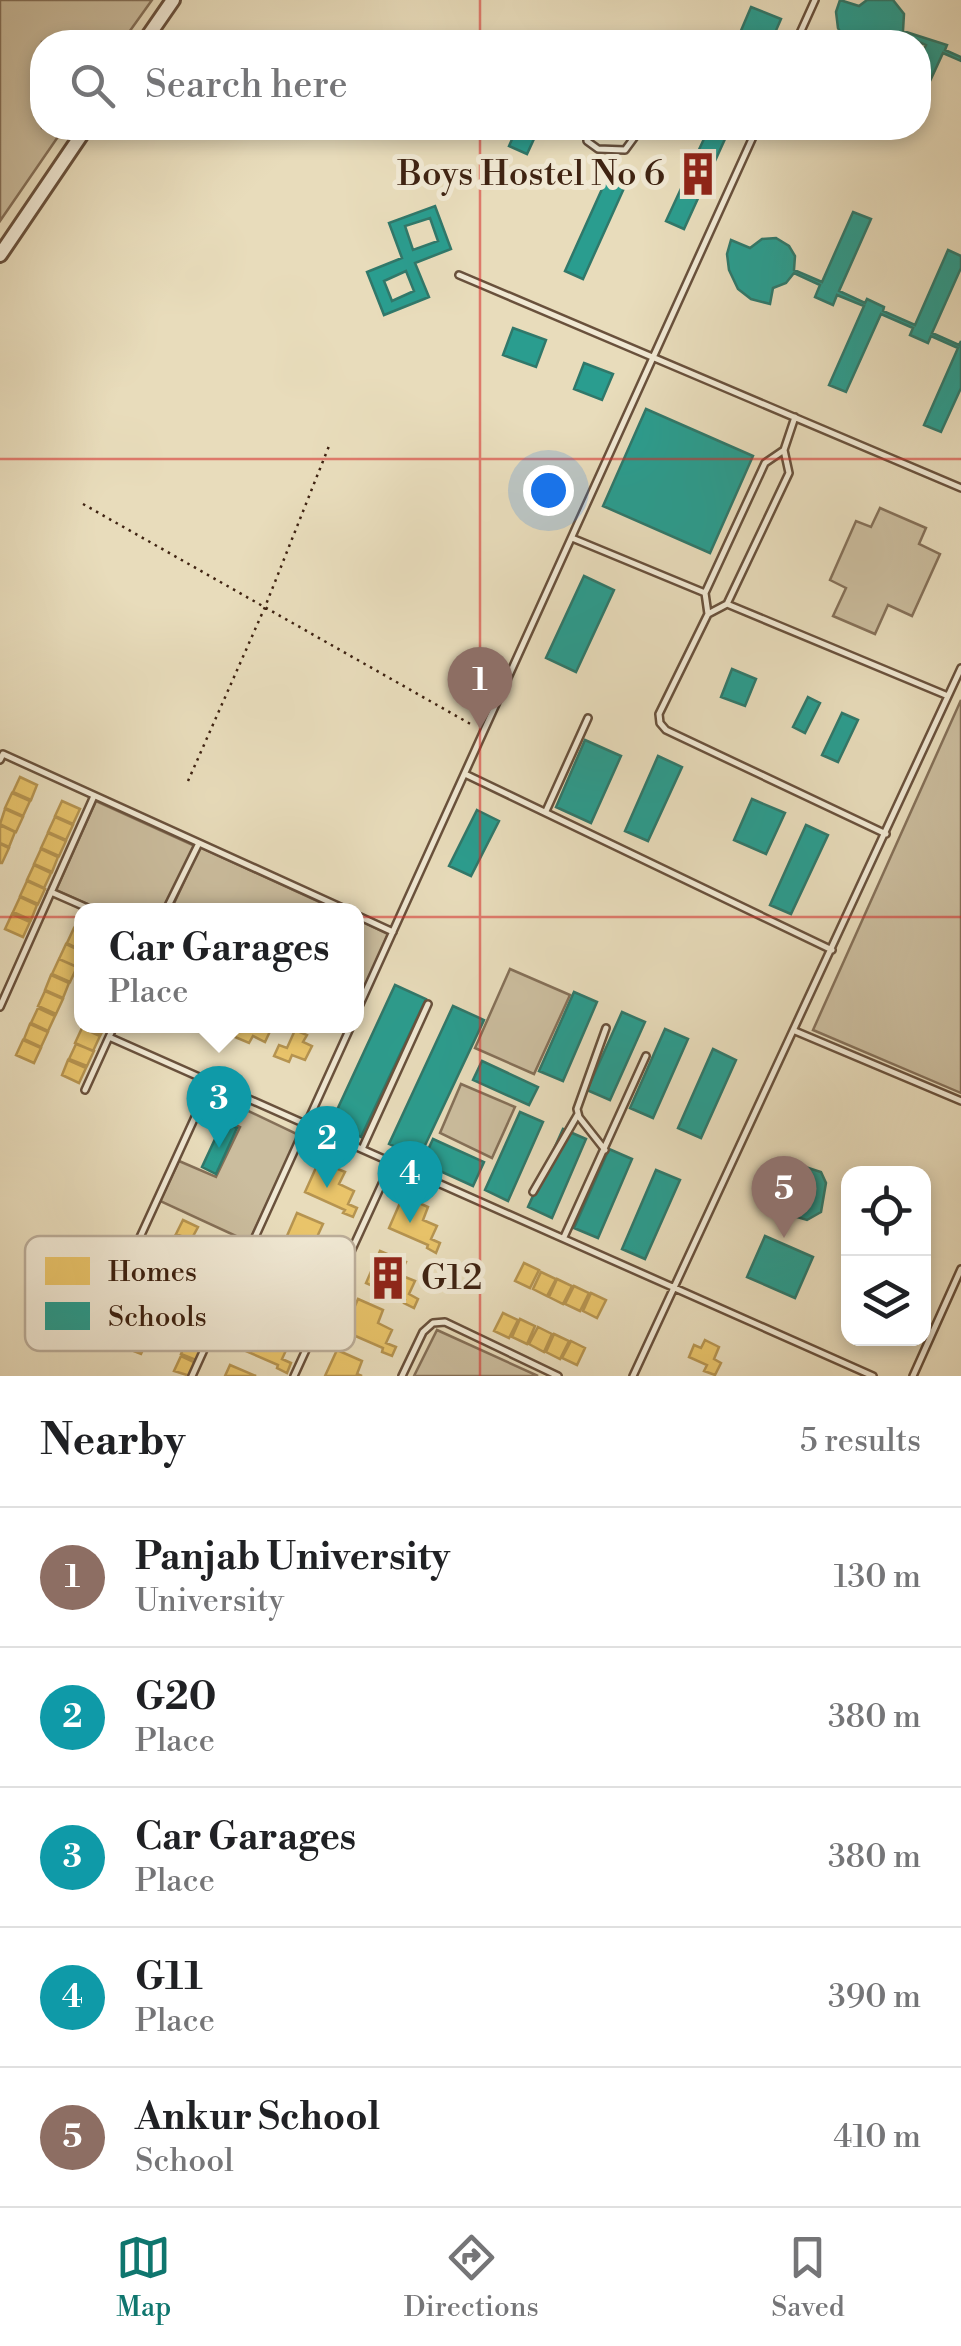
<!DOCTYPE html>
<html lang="en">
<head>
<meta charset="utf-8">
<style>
	:root { --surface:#fff; --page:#f2f2f2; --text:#202124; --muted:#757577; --line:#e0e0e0; --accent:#0f766e }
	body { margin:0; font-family:"Libre Bodoni",serif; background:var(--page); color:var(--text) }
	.controls { position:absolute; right:30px; bottom:30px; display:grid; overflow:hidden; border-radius:20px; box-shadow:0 5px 15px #0003 }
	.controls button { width:90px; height:90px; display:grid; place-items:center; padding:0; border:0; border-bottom:2px solid var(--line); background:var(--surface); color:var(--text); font:50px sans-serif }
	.you { position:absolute; left:548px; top:490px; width:35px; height:35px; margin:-25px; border:8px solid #fff; border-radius:50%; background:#1a73e8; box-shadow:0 0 0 15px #1a73e833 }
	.badge { display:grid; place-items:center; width:65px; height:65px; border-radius:50%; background:var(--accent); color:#fff; font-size:32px; font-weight:700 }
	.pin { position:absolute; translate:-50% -82px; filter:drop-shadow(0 2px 5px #0008) }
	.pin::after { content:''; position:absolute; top:52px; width:35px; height:30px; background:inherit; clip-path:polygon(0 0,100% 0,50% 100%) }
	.popup { position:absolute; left:74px; top:903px; width:290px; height:130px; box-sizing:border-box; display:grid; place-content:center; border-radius:20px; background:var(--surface); filter:drop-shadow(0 2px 8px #0005); font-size:32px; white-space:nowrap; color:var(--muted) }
	.popup b { font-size:38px; color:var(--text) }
	.popup::after { content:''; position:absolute; left:50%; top:100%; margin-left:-20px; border:20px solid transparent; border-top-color:var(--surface) }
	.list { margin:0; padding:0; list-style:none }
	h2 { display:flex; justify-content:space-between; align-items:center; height:130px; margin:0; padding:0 40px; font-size:42px }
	h2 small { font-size:32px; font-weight:400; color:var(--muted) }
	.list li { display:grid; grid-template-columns:65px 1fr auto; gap:30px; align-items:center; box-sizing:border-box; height:140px; padding:0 40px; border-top:2px solid var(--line) }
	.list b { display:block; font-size:38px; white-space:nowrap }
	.list p { margin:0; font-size:32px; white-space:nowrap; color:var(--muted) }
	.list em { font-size:32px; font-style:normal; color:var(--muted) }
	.icon { flex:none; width:55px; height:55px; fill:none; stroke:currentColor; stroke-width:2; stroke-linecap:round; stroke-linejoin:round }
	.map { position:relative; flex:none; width:961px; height:1376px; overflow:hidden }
	.search { position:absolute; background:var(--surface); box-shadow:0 5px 15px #0003; left:30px; right:30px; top:30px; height:110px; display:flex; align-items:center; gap:25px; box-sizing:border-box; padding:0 35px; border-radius:40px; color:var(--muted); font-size:38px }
	.sheet { height:830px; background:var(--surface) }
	nav { display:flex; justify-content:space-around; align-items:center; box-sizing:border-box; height:140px; border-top:2px solid var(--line); background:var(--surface); font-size:28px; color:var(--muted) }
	nav a { display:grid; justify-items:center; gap:5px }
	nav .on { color:var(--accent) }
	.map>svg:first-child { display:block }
	.green { fill:#cbbd9e; stroke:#857058; stroke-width:2.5 }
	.homes { fill:#e9c46a; stroke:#b69450; stroke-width:2.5 }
	.schools { fill:#2a9d8f; stroke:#30786a; stroke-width:2.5; fill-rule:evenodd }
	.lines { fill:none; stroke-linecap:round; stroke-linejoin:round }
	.service-casing { stroke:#69513c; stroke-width:10 }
	.tertiary-casing { stroke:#69513c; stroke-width:18 }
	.path { stroke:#3f2312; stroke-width:2.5; stroke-dasharray:2.5 5; stroke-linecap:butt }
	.service { stroke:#f0e8d3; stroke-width:5 }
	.tertiary { stroke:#f0e8d3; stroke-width:12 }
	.grid { fill:none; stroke:#d62828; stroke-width:2.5; stroke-opacity:0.55 }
	.labels { text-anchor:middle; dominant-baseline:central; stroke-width:10; stroke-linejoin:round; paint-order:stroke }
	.poi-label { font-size:35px; fill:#3f2312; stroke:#f0e8d3; text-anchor:end }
	.key { fill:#f0e8d3; stroke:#bbad99; stroke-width:2.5 }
	.key-label { font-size:28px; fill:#3f2312 }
</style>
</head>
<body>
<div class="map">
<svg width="961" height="1376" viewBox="0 0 961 1376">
	<rect width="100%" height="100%" fill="#e8dcbb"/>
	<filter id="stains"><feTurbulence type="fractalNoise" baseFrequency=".002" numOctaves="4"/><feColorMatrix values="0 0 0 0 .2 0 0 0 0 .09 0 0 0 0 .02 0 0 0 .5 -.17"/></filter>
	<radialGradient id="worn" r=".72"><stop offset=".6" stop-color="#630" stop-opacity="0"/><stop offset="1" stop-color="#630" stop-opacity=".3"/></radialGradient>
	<path class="green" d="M0,0H152L122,42H42V128H64L0,221Z
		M880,508L926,528L919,544L940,554L912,616L888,605L875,634L833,616L846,588L830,580L856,521L871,527Z
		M961,700V1093L813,1030Z
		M96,801L195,846L163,910H101L56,890Z
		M200,847L337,910H171Z
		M357,919L388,934L357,1005Z
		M510,969L570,995L534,1074L475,1048Z
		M461,1084L515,1107L492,1158L440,1133Z
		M223,1099L299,1135L249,1242L160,1201L179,1161L216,1177L240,1127L215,1115Z
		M437,1330L538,1376H414Z"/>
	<path class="homes" d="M20,777L37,785L31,800L13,792Z
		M12,793L30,801L23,816L5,808Z
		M62,801L80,809L73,824L55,816Z
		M5,809L23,817L16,832L0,824Z
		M55,817L73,825L66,840L48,832Z
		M0,825L15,832L9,847L0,843Z
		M48,833L66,841L59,856L41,848Z
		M0,844L9,848L2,863H0Z
		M41,849L58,857L52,872L34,864Z
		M34,865L51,873L44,888L27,880Z
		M27,881L45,889L38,904L20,896Z
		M20,897L37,905L31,920L13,912Z
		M12,914L30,922L23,937L5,929Z
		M74,928L81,931V950L67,943Z
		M66,944L81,951L77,967L59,959Z
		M59,959L77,967L70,982L52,974Z
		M51,975L69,983L63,998L45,990Z
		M45,991L63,999L56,1014L38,1006Z
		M38,1008L55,1016L48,1031L31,1023Z
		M30,1024L48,1032L41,1047L24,1039Z
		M84,1026H105L101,1034Z
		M239,1026L247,1029L249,1026L272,1027L265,1042L253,1036L249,1043L235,1037Z
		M82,1028L100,1036L93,1051L75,1043Z
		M295,1030L307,1035L303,1042L312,1046L305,1060L292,1055L289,1062L274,1056L279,1045L287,1048Z
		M23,1040L41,1048L34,1063L16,1055Z
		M76,1044L94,1051L87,1066L69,1059Z
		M68,1060L86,1068L79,1083L62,1075Z
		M319,1161L345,1172L339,1184L354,1191L348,1204L357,1208L353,1217L343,1213L345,1210L305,1192Z
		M403,1196L428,1207L423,1220L437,1226L431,1239L440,1243L436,1253L427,1248L428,1245L389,1228Z
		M297,1213L323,1224L317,1237L332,1243L326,1257L335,1261L331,1270L321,1266L322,1262L283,1245Z
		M183,1220L198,1227L191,1240L176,1234Z
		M175,1236L190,1243L184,1256L169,1251Z
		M231,1242L246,1249L240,1263L225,1257Z
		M380,1251L406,1262L400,1275L415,1281L409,1294L418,1299L414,1308L404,1303L405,1300L366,1283Z
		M168,1253L183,1260L177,1273L162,1267Z
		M224,1259L239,1265L233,1279L218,1273Z
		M524,1263L539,1270L530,1288L515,1281Z
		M277,1265L302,1277L296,1289L311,1296L305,1309L314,1313L310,1322L300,1318L302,1315L262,1297Z
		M161,1269L176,1276L170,1289L155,1283Z
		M541,1272L556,1279L547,1296L533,1289Z
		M217,1275L232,1281L226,1295L211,1289Z
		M557,1279L572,1286L563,1304L549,1297Z
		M153,1286L168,1292L162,1306L147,1300Z
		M574,1286L589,1293L580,1311L565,1304Z
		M210,1291L225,1298L219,1311L204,1305Z
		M591,1293L606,1300L597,1318L583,1311Z
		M358,1299L383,1310L378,1323L392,1330L386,1343L396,1347L392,1356L382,1352L383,1348L344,1331Z
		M145,1303L161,1310L154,1323L139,1317Z
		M203,1307L218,1313L212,1327L197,1321Z
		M503,1313L518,1320L509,1338L494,1331Z
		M253,1316L279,1327L273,1340L288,1346L282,1359L291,1363L287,1373L277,1368L278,1365L239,1348Z
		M139,1319L154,1325L148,1339L133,1333Z
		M520,1319L535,1326L527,1344L512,1337Z
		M195,1323L211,1330L204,1343L189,1337Z
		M538,1327L552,1334L544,1352L529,1344Z
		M132,1334L147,1341L141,1354L126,1348Z
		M554,1334L569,1341L560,1359L546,1352Z
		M187,1340L203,1346L196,1360L181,1354Z
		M705,1340L719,1347L714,1359L721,1363L715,1375L704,1371L707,1365L689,1357L694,1345L701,1348Z
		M571,1341L585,1348L577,1365L562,1358Z
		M337,1350L362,1361L357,1374L362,1376H325Z
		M181,1356L196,1363L190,1376L174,1371Z
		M230,1365L256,1376H225Z"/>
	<path class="schools" d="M840,0L859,6L867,0H893L904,14L903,31L947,45L945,50L961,57V61L943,53L918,107V61L926,45L901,34L890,42H846L838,28L836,12Z
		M751,7L781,19L771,42L740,33Z
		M517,128H539L527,154L509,146Z
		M709,128H730L684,229L666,221Z
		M612,167L630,175L583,279L565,271Z
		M435,206L451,249L415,263L429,297L384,315L367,272L402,258L389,223ZM430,218L438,241L413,250L405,226ZM406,271L414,291L392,301L384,281Z
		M853,212L871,219L839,291L865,303L867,299L884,307L883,311L915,325L948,250L961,256V268L932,333L959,345L961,341V388L941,432L924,425L958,348L931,336L928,343L910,335L913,328L881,314L846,392L829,385L864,306L837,295L833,305L815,297L820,285L794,273L786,283L773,288L770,304L751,299L738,289L729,270L727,254L731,240L750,248L762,239L776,238L789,246L795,256L794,270L822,282Z
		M513,328L546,340L536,367L503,355Z
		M584,363L613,374L602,400L574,389Z
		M646,409L753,456L710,553L603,506Z
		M584,576L614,590L576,672L546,658Z
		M732,669L756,679L745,706L721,697Z
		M808,697L820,703L805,733L793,727Z
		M842,713L858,720L838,762L822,755Z
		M585,740L621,756L591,823L556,807Z
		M658,756L682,767L648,841L625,831Z
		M752,799L785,813L766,854L734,840Z
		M477,810L499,821L471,876L449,866Z
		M806,825L828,835L791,914L770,905Z
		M395,985L426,999L361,1137L331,1123Z
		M574,992L597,1002L563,1081L539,1071Z
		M453,1006L484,1020L419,1158L389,1144Z
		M622,1012L645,1022L610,1100L587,1090Z
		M665,1029L688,1039L653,1118L630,1108Z
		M713,1049L736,1060L701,1138L678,1128Z
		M482,1061L538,1087L529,1105L473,1080Z
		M520,1112L543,1122L508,1201L485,1190Z
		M223,1122L237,1128L216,1174L202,1167Z
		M563,1129L586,1139L552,1218L528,1207Z
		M433,1139L484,1162L473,1186L422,1163Z
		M609,1149L632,1159L598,1238L574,1228Z
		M796,1164L821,1172L826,1183L821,1212L807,1220L783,1213L776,1200L781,1173ZM803,1181L811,1195L800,1201L792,1187Z
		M656,1170L680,1180L645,1259L622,1249Z
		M765,1236L813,1257L795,1298L747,1277Z"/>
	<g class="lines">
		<g class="service-casing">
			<path id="service" d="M796,42L815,0
				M588,128L587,141L598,149L625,150L636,135
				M628,128L636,135L646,128
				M459,275L961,488
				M784,450L765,463L705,593L708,614L659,714L660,723L666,730L886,834
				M572,538L705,593
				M727,604L948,696
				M708,614L727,604L789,473L784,450L795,417
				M0,760L3,754L347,910
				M465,774L832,950
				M546,811L588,718
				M51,892L92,910
				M166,910L199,843
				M356,915L393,932
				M0,1007L94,796
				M356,1013L757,128
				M795,1031L961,1101
				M109,1037L873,1376
				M85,1090L114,1026
				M362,1149L428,1004
				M605,1150L579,1117L577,1109L606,1028
				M533,1192L578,1114
				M564,1237L646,1056
				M93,1340L211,1082
				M192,1376L351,1026
				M294,1376L392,1162
				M402,1376L423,1332L433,1323L445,1322L558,1376
				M633,1376L961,668
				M913,1376L961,1269"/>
		</g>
		<g class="tertiary-casing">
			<path id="tertiary" d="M144,42L173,0
				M0,255L86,128"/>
		</g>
		<path class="path" d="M83,504L474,726
			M188,781L265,607L329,446"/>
		<use href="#service" class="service"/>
		<use href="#tertiary" class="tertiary"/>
	</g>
	<path class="grid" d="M480,0V42M480,128V1376M0,459H961M0,917H961"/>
	<defs>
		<g id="building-bare" transform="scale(3.45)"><path d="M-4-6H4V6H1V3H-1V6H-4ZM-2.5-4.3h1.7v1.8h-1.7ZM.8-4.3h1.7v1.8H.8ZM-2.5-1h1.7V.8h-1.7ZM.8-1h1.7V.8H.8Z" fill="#8f2418" stroke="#f0e8d3" stroke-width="2.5" paint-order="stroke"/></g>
	</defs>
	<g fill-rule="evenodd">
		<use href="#building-bare" x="698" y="174"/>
		<use href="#building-bare" x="388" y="1278"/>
	</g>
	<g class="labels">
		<g class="poi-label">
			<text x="665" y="174">Boys Hostel No 6</text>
			<text x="421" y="1278" text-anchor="start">G12</text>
		</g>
	</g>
	<rect x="25" y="1236" width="330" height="115" rx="15" class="key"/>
	<rect x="45" y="1257" width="45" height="28" fill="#e9c46a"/>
	<rect x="45" y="1302" width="45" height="28" fill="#2a9d8f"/>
	<g class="key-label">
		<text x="108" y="1281">Homes</text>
		<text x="108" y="1326">Schools</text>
	</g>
	<rect width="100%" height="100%" filter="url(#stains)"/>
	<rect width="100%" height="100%" fill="url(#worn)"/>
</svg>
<div class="controls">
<button><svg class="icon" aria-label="locate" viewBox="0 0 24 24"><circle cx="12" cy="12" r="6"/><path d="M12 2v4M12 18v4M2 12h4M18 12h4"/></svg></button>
<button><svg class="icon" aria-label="layers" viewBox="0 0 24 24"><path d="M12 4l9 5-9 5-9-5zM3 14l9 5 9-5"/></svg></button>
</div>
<div class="you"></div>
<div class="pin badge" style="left:480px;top:729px;background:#8d6e63">1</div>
<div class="pin badge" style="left:327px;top:1188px;background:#0f9aa8">2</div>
<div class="pin badge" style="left:219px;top:1148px;background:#0f9aa8">3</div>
<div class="popup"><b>Car Garages</b>Place</div>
<div class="pin badge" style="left:410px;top:1223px;background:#0f9aa8">4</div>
<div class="pin badge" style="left:784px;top:1238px;background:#8d6e63">5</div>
<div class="search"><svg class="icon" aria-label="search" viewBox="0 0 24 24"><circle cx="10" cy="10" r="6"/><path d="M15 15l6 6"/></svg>Search here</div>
</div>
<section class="sheet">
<h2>Nearby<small>5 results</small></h2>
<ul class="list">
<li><span class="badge" style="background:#8d6e63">1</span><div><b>Panjab University</b><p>University</p></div><em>130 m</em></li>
<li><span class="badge" style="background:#0f9aa8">2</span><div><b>G20</b><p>Place</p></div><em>380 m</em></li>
<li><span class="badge" style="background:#0f9aa8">3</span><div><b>Car Garages</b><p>Place</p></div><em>380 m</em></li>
<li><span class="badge" style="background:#0f9aa8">4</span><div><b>G11</b><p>Place</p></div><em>390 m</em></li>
<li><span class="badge" style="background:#8d6e63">5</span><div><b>Ankur School</b><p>School</p></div><em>410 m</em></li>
</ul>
</section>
<nav>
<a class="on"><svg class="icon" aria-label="map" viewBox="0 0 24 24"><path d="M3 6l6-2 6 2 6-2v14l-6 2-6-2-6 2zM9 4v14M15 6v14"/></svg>Map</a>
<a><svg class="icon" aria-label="directions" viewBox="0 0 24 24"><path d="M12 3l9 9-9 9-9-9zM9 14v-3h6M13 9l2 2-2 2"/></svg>Directions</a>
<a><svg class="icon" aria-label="saved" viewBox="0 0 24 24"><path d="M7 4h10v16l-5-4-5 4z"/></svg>Saved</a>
</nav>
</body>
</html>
